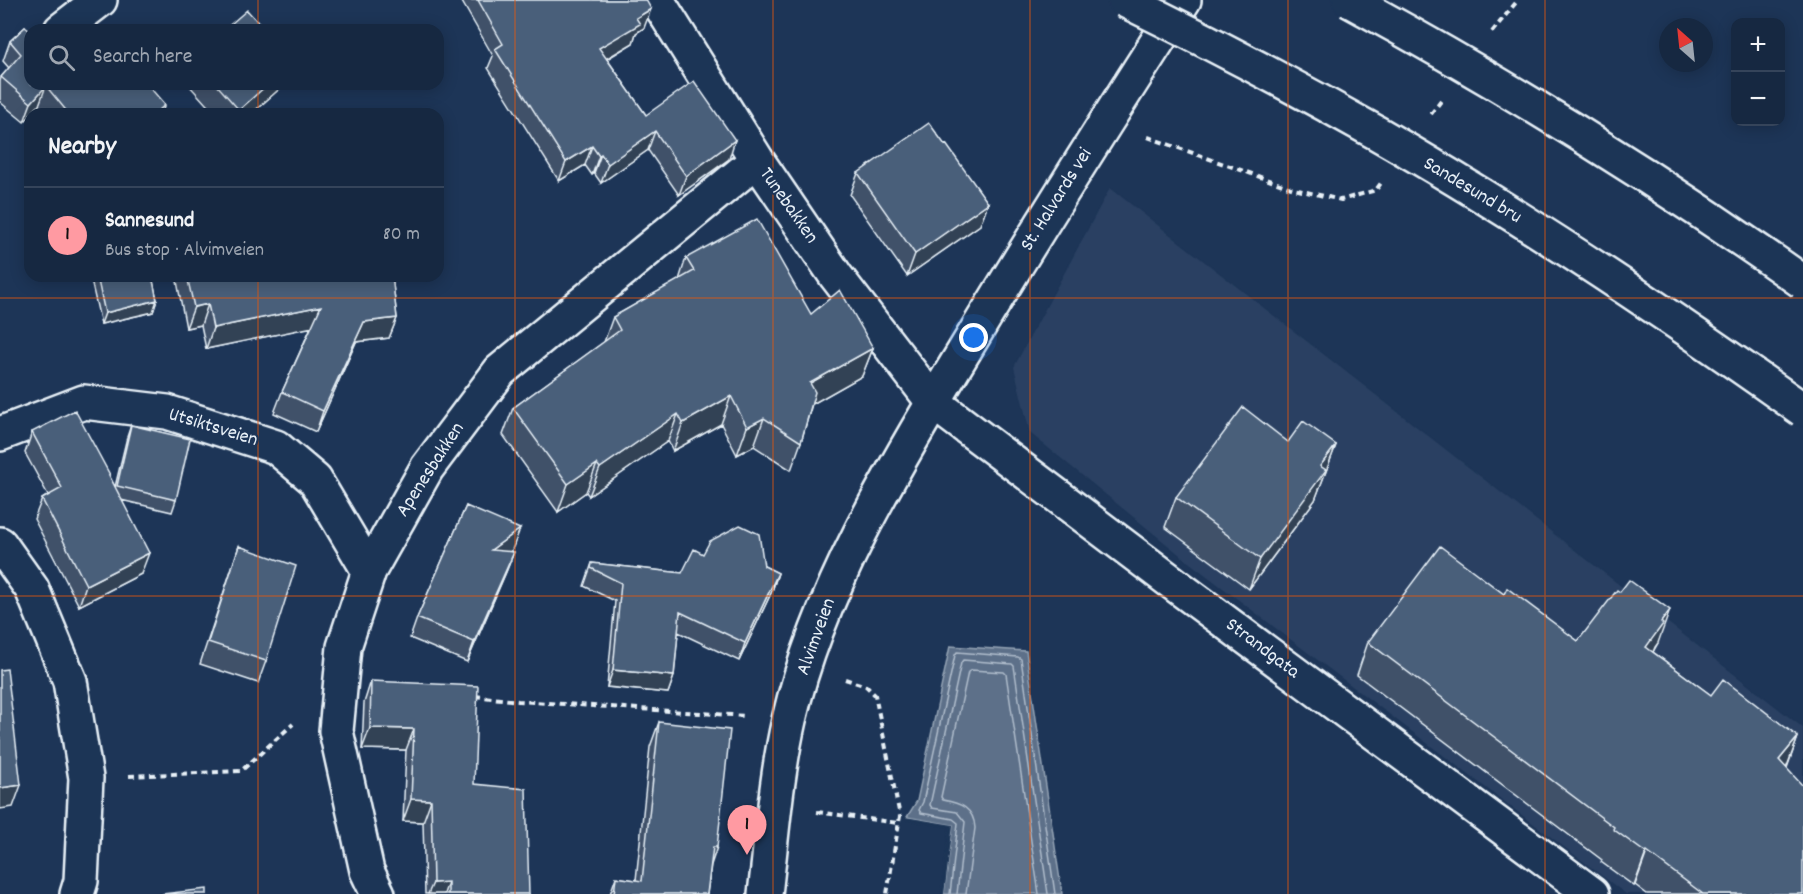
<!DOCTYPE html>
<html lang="en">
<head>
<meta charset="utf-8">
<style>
	:root { --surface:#162841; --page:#23344c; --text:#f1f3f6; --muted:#9ea6b1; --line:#35445a; --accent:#ff9aa2 }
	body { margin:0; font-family:Dekko,sans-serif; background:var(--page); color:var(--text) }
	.controls { position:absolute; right:18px; top:18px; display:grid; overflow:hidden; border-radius:12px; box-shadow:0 3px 15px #0003 }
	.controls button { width:54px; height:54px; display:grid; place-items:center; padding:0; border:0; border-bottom:2px solid var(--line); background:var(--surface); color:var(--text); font:30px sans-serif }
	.compass { position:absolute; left:1659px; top:18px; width:54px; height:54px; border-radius:50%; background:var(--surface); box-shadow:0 3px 15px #0003; rotate:333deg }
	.you { position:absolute; left:974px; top:338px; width:21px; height:21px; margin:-15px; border:4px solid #fff; border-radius:50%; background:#1a73e8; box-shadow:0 0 0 9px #1a73e833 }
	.badge { display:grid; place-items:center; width:39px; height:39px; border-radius:50%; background:var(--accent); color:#111; font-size:20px; font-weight:700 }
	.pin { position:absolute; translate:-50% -50px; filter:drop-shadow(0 2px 3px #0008) }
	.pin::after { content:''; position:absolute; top:32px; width:21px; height:18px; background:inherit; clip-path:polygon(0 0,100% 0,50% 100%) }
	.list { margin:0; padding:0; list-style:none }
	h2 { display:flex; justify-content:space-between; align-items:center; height:78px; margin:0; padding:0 24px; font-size:26px }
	h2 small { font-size:20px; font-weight:400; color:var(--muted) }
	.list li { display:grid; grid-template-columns:39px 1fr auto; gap:18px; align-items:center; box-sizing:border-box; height:96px; padding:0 24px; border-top:2px solid var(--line) }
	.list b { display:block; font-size:22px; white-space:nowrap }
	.list p { margin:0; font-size:20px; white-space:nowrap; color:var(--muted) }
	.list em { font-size:20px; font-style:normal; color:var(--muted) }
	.icon { flex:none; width:33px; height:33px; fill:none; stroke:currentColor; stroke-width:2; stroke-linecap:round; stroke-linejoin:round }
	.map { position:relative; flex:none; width:1803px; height:894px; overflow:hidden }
	.search { position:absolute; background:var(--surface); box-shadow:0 3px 15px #0003; left:24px; top:24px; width:420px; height:66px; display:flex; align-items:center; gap:15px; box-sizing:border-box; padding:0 21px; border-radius:18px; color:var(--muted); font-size:22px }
	.panel { position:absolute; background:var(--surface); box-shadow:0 3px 15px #0003; left:24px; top:108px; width:420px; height:174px; border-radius:18px }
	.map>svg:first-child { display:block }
	.built { fill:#2a4162 }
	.water { fill:#5d7089; stroke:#95a4b5; stroke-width:1.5 }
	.pier { fill:#1d3557 }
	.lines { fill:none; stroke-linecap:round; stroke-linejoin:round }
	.shore { stroke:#b0bdcc; stroke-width:1.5 }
	.minor-casing { stroke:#e8f1f8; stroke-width:38 }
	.major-casing { stroke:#e8f1f8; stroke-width:38 }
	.path { stroke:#e8f1f8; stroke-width:4; stroke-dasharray:6 4.5; stroke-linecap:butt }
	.minor { stroke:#1d3557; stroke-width:33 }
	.major { stroke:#1d3557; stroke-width:33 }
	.highway-bridge-casing { stroke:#e8f1f8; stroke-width:38; stroke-linecap:butt }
	.highway-bridge { stroke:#1d3557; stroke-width:33 }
	.wall { fill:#3f5169; stroke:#e8f1f8; stroke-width:1.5 }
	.shaded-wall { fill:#334255; stroke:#e8f1f8; stroke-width:1.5 }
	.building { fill:#495e7a; stroke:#e8f1f8; stroke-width:1.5 }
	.grid { fill:none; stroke:#e8590c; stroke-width:1.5; stroke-opacity:0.55 }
	.labels { text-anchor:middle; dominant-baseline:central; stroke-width:4.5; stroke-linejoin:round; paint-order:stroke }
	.street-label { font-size:20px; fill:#e8f1f8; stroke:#1d3557 }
</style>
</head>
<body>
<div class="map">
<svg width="1803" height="894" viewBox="0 0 1803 894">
	<rect width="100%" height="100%" fill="#1d3557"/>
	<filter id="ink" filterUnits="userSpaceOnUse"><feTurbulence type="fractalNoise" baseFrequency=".0167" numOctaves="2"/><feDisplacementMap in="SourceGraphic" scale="12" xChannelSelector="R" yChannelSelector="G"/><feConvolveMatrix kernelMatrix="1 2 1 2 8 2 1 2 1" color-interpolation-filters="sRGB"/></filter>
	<g filter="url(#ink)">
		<path class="built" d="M1110,188L1803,728V838L1756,894H1626L1190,563L1030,433L1014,367Z"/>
		<path class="water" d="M950,646L1026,651L1062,894H944L953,825L907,817L917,801Z"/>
		<path class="pier" d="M904,817L953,825L944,894H941L949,827L907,820Z"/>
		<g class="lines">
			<path class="shore" d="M950,894L958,823L953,819L921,813L919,810L923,802L955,655L957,652L1018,657L1021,659L1055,894
				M957,894L965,822L957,812L932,808L930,805L961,663L963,660L1012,664L1014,666L1048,894
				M966,894L975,828C974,808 960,803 943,800L941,797L968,672L971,670L1004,672L1006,674L1039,894"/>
			<g class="minor-casing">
				<path id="minor" d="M657,0L757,160L836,276L933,402L1181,589L1592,894
					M61,30L100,0
					M0,434L84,402L167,412L276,447L315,480L369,571
					M0,544L32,589L70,681L86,778L81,881L77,894
					M378,894L367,871L336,731L344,647L369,571L427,468L500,371L757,160"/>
			</g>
			<g class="major-casing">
				<path id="major" d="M765,894C772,836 776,777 789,720C818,593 893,468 960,358C1033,237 1108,118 1184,0"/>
			</g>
			<path class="path" d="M1492,32L1518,0
				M1431,114L1441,101
				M1148,137L1294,189L1341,200L1376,190L1381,183
				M845,679L866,686L875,695L900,816L887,894
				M475,696L518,701L746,716
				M129,776L241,771L293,724
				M817,812L898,823"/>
			<use href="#minor" class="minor"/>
			<use href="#major" class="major"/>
			<g class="highway-bridge-casing">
				<path id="highway-bridge" d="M1124,0C1210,42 1294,86 1377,133C1524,217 1665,312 1803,410
					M1349,0C1506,85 1657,179 1803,282"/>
			</g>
			<use href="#highway-bridge" class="highway-bridge"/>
		</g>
		<path class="wall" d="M461,0H646L644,28L636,33L633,43L607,59L646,115L729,159L679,195L648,150L601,183L594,173L592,175L585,165L559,181L488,68L493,56Z
			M25,27L30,84H147L161,114H46L39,105L31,114H30L24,122L0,102V81L1,77L9,68L3,61L10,41Z
			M188,84H285L251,114H215Z
			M945,145L988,203L980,225L907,276L850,195L858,173Z
			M686,258L811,314L873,348L862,376L812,404L801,442L791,470L754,446L737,455L721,424L673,451L668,441L589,496L586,492L558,512L503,435L513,408L604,342L613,317L679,280Z
			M90,276H152L157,300L153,312L101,324Z
			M176,276H392L397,318L389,338L356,342L316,432L274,413L282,392L311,327L206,349L201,325L186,328Z
			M131,425L176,500L172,512L121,500L141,574L79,606L34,519L42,499L48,495L25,453L32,432L110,475V477L115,487L127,437Z
			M1288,442L1336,445L1315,500L1249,589L1165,527L1176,497Z
			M466,506L512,550L510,552H514L506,572L467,662L410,638L417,618Z
			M239,546L266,661L258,683L200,664Z
			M703,554L764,566L778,573L772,591L739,661L678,632L674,676L668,693L607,687L615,601L584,586L592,563L682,573Z
			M1504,594L1578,641L1658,643L1653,652L1711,695L1798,737L1787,768L1803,894H1647L1635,885L1634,886L1601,862L1602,860L1357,675L1368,642Z
			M371,681L474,784L529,894H425L423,822L403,821L406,750L362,749L364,703Z
			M659,722L717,847L711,865L707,894H610L616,877L636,880L650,747Z"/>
		<path class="shaded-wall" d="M651,9L644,28L636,33L633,43L592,67L599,48L636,18Z
			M268,84H285L251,114H237L239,110Z
			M46,86L39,105L31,114H30V116L24,122L31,103Z
			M165,105L161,114H154Z
			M655,131L648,150L601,183L608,164Z
			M735,140L729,159L679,195L686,176Z
			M592,146L585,165L559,181L566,162Z
			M601,154L594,173L592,175L599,156Z
			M988,203L980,225L907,276L915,254Z
			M157,300L153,312L101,324L105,313Z
			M208,304L201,325L186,328L194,307Z
			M321,306L313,327L206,349L213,328Z
			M397,318L389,338L356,342L316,432L323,411L364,322Z
			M873,348L862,376L800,411L810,383Z
			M731,396L721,424L673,451L683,423Z
			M678,414L668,441L589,496L600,468Z
			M764,418L754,446L737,455L747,427Z
			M1336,445L1315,500L1249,589L1260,559L1320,466Z
			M597,464L586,492L558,512L568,484Z
			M520,529L512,550L483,570L491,550Z
			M514,552L506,572L467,662L474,642Z
			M149,553L141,574L79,606L86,585Z
			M778,573L772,591L739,661L745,643Z
			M1670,610L1658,643L1655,647L1651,657L1646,647L1661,622Z
			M613,670L674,676L668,693L607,687Z
			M370,728L414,729L406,750L362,749Z
			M1798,737L1786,769L1779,760Z
			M21,785L13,807L0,809V788Z
			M411,799L431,800L423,822L403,821Z
			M1647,852L1635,885L1634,886L1646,853Z
			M448,882L444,894H428L433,883Z"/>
		<path class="building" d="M478,0H646L651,9L636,18L640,24L599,48L646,115L694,81L735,140L686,176L655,131L608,164L601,154L599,156L592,146L566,162L495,49L503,44Z
			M247,10L265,30H224Z
			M25,27L30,31V84H147L165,105L154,114H69L46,86L31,103L1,77L21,54L10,41Z
			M216,84H268L239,110Z
			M929,123L945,145L946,144L988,203L915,254L858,173Z
			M757,219L811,314L840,290L873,348L810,383L815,392L801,442L764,418L747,427L731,396L683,423L678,414L600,468L597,464L568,484L513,408L620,330L613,317L694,271L686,258Z
			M97,276H152L157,300L105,313Z
			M187,276H392L397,318L364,322L323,411L282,392L321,306L213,328L208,304L194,307Z
			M1243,407L1288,442L1303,421L1336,445L1320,466L1326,470L1260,559L1176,497Z
			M75,410L110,475H109L149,553L86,585L42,499L62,488L32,432Z
			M131,425L190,439L176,500L117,486Z
			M466,506L520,529L491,550L514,552L474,642L417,618Z
			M740,525L759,534L764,566L778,573L745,643L680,612L674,676L613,670L621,583L591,568L592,563L682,573L694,549L703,554L710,541Z
			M239,546L296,566L266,661L208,642Z
			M1440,546L1504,594L1507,588L1578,641L1617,590L1620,592L1629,580L1670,610L1661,622L1663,624L1646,647L1711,695L1723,679L1798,737L1779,760L1803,786V894H1703L1647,852L1646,853L1613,829L1614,827L1368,642Z
			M7,669L21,785L0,788V670Z
			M371,681L478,686L474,784L526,789L529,894H448V882L433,883L431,800L411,799L414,729L370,728Z
			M659,722L730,730L717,847H713L707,894H614L616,877L642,881Z
			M207,889V894H162Z"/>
	</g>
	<path class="grid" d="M258,0V30M515,0V894M773,0V894M1030,0V894M1288,0V894M1545,0V894M258,84V114M258,276V894M0,298H1803M0,596H1803"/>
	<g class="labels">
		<g class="street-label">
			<text transform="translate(1472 191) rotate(31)">Sandesund bru</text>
			<text transform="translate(1057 200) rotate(-58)">St. Halvards vei</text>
			<text transform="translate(788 206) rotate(55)">Tunebakken</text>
			<text transform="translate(213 428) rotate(17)">Utsiktsveien</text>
			<text transform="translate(431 470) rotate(-57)">Apenesbakken</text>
			<text transform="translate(817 637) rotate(-70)">Alvimveien</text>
			<text transform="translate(1262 649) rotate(37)">Strandgata</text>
		</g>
	</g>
</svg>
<div class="controls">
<button>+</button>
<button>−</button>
</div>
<svg class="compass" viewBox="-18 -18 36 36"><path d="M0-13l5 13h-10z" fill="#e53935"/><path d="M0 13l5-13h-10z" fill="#9ea6b1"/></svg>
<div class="you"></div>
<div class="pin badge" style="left:747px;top:855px">1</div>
<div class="search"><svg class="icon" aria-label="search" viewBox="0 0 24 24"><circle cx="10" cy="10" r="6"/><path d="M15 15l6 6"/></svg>Search here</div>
<section class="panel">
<h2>Nearby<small></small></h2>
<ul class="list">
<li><span class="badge">1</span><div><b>Sannesund</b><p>Bus stop · Alvimveien</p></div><em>80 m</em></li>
</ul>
</section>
</div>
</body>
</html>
